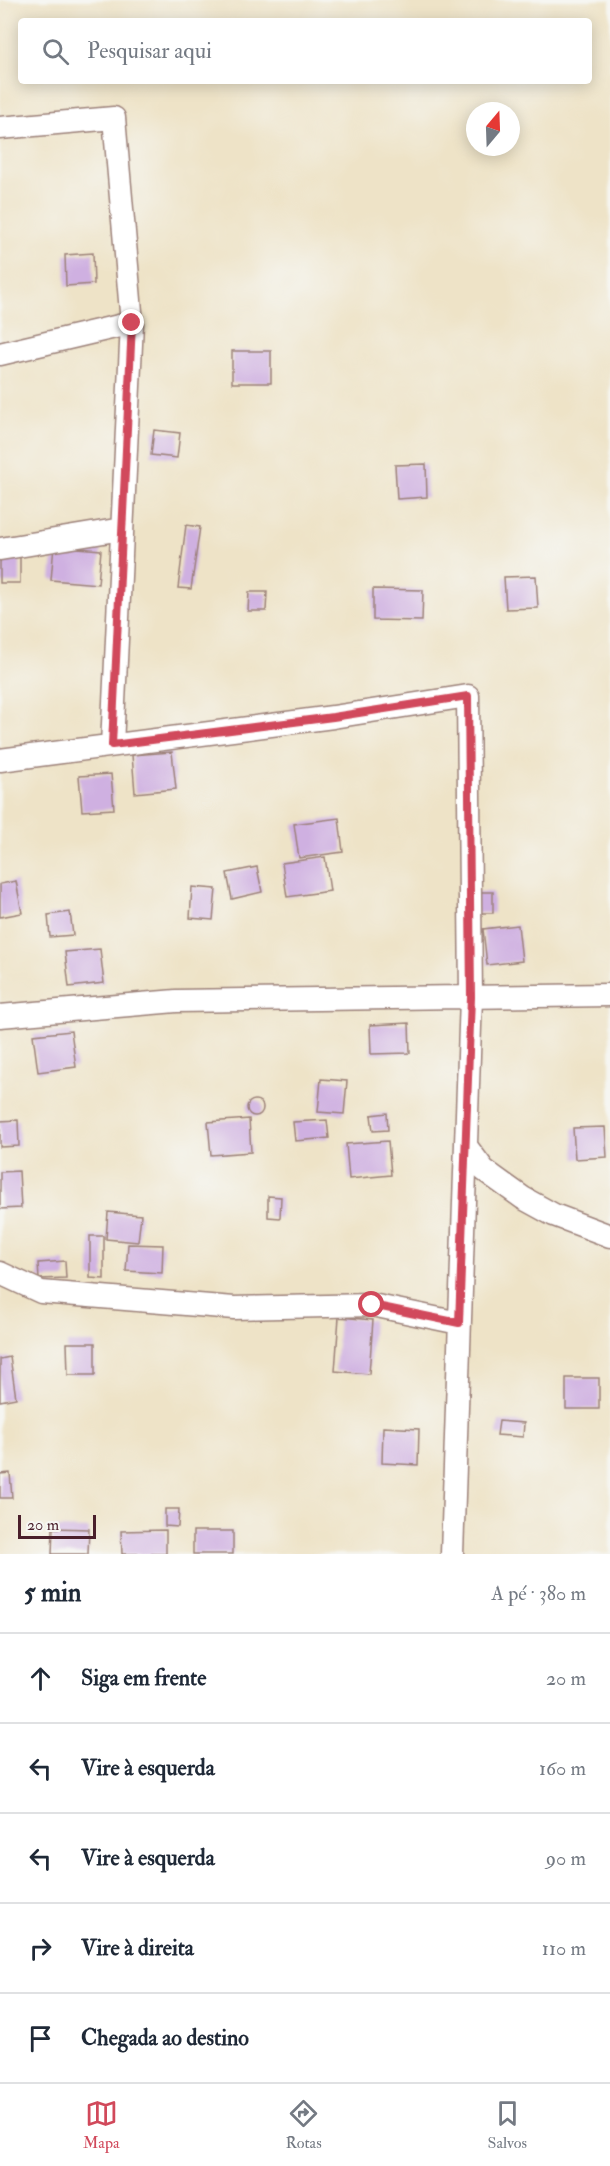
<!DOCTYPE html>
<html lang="pt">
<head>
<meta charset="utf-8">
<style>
	:root { --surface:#fff; --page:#f6f6f7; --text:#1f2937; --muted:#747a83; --line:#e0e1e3; --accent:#d1495b }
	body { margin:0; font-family:"IM FELL Double Pica",serif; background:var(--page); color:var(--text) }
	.compass { position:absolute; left:466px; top:102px; width:54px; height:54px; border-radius:50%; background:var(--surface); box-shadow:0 3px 15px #0003; rotate:19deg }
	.scale { position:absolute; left:18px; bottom:15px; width:78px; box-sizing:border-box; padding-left:6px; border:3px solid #4a1f2b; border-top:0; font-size:16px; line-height:21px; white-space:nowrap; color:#4a1f2b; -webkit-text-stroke:4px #f6f6f2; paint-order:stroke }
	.stop { position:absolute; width:18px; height:18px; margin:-14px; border:4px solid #d1495b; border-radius:50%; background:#fff }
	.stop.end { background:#d1495b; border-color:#fff; box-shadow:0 2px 6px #0008 }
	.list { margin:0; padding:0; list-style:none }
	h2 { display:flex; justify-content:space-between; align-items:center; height:78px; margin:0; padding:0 24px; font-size:26px }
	h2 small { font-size:20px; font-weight:400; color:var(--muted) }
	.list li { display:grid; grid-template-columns:39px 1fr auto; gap:18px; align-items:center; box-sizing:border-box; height:90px; padding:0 24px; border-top:2px solid var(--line) }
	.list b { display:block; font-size:22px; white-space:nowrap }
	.list em { font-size:20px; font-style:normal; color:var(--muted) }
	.icon { flex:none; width:33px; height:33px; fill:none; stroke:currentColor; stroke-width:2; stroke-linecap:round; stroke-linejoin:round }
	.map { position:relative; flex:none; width:610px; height:1554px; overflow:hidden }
	.search { position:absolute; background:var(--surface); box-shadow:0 3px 15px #0003; left:18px; right:18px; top:18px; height:66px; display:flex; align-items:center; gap:15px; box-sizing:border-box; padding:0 21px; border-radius:6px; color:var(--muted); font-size:22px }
	.sheet { height:528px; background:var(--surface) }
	nav { display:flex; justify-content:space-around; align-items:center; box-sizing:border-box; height:84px; border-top:2px solid var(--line); background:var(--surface); font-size:16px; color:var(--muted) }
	nav a { display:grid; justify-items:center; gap:3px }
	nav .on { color:var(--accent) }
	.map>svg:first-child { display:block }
	.building { fill:#cfb0e1 }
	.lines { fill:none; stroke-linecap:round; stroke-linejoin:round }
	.street-casing { stroke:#9c8179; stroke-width:25 }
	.street { stroke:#fff; stroke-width:22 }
	.route { stroke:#d1495b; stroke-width:8 }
</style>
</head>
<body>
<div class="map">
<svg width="610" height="1554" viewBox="0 0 610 1554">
	<rect width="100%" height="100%" fill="#f6f6f2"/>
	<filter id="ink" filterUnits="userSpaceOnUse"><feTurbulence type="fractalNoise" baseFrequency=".0167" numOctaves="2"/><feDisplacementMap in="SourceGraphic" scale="12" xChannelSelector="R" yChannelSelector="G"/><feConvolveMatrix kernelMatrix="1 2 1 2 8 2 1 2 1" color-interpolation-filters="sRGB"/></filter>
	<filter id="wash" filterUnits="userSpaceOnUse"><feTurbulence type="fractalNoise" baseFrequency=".008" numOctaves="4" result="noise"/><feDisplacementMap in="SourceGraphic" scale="24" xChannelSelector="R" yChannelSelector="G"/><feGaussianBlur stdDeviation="1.35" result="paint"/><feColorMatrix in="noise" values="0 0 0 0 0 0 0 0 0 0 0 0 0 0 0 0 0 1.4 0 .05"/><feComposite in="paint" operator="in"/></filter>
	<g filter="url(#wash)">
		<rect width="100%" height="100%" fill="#eee3c7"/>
		<g id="blocks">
			<path class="building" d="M93,253L94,284L66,286L65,255Z
				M232,351H271V383H232Z
				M154,430L180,433L177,458L151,455Z
				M426,464L427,497L397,499L395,465Z
				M186,525L200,527L191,589L178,588Z
				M54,546L101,550L98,584L51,580Z
				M0,556H20V583H0Z
				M536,576L538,608L506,609L504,577Z
				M373,589L423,590L422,621L373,620Z
				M249,592H267L266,611H248Z
				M172,752L176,789L135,793L132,755Z
				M111,774L114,809L82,811L79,776Z
				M339,818L343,852L299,858L294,824Z
				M325,857L330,891L287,897L282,863Z
				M257,867L262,892L232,899L227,873Z
				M16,881L22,913L0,917V884Z
				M192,887L216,889L213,920L190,918Z
				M476,892H493V913H476Z
				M70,912L73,935L50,937L48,915Z
				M518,925L522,961L487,965L483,929Z
				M100,949L104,983L69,987L65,952Z
				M409,1023L410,1053L371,1054L370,1025Z
				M71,1031L76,1067L38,1072L33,1035Z
				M321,1079L347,1081L344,1114L318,1112Z
				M247 1108a8 8 0 1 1 16 0a8 8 0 1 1-16 0Z
				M387,1113L388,1130L373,1131L371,1115Z
				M249,1119L251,1152L211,1155L208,1122Z
				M18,1120L19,1146L0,1147V1121Z
				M327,1120L329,1138L295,1141L293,1122Z
				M605,1127L607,1157L575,1159L573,1128Z
				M388,1141L391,1175L349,1179L346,1144Z
				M19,1171L21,1208L0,1209V1172Z
				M268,1196L281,1197L280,1218L268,1217Z
				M108,1212L141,1215L138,1242L106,1239Z
				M90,1236H104V1279L90,1278Z
				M128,1244L163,1245L162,1273L126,1271Z
				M65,1261L66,1278L39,1279L38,1263Z
				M339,1317L373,1320L369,1374L335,1371Z
				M67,1343H95V1375H68Z
				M10,1357L16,1398L0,1401V1359Z
				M566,1378H599V1409H566Z
				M499,1421L524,1423L523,1437L497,1435Z
				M383,1427L419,1429L418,1465L382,1463Z
				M10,1473L12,1498H0V1474Z
				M165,1509H179L178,1527L165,1526Z
				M53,1528L89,1529L88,1554H52Z
				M166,1530V1554H122L121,1531Z
				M193,1531H233V1554H193Z"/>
		</g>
	</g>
	<g filter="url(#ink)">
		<use href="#blocks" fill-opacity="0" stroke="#9c8179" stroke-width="1.5"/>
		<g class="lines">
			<g class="street-casing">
				<path id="street" d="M0,128L114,118L132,323L0,354
					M0,549L122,529
					M112,745L132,323
					M0,760L333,717L468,696L471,997L452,1554
					M0,1016L176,1001L610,995
					M466,1146L484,1170L523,1198L554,1215L610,1236
					M0,1273L41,1292L234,1308L372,1305L459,1323"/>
			</g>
			<use href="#street" class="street"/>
		</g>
	</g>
	<g class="lines" filter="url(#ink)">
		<path class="route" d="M132,323L112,745L333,717L468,696L471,997L459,1323L372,1305"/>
	</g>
</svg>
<svg class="compass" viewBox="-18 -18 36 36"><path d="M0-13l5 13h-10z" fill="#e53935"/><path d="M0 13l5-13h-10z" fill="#747a83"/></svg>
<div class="scale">20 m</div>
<div class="stop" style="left:372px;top:1305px"></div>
<div class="stop end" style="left:132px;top:323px"></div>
<div class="search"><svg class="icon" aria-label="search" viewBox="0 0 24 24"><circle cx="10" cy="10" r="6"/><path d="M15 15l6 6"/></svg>Pesquisar aqui</div>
</div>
<section class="sheet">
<h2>5 min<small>A pé · 380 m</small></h2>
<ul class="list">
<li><svg class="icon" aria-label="ahead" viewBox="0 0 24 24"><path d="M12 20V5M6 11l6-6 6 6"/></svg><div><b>Siga em frente</b></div><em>20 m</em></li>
<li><svg class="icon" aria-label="left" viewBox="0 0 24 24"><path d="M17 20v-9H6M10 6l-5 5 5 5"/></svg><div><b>Vire à esquerda</b></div><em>160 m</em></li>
<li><svg class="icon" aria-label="left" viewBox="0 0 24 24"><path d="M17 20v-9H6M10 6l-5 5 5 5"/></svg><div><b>Vire à esquerda</b></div><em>90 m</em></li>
<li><svg class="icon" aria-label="right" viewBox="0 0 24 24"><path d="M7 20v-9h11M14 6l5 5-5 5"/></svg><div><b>Vire à direita</b></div><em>110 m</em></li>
<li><svg class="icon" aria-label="arrive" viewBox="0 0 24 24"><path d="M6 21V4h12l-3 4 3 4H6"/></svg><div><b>Chegada ao destino</b></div></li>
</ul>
</section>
<nav>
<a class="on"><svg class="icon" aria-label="map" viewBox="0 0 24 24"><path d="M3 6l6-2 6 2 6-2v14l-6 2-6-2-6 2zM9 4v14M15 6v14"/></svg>Mapa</a>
<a><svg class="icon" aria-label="directions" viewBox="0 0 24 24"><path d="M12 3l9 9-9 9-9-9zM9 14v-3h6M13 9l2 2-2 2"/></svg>Rotas</a>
<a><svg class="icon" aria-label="saved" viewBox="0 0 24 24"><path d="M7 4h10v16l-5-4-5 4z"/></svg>Salvos</a>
</nav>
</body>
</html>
